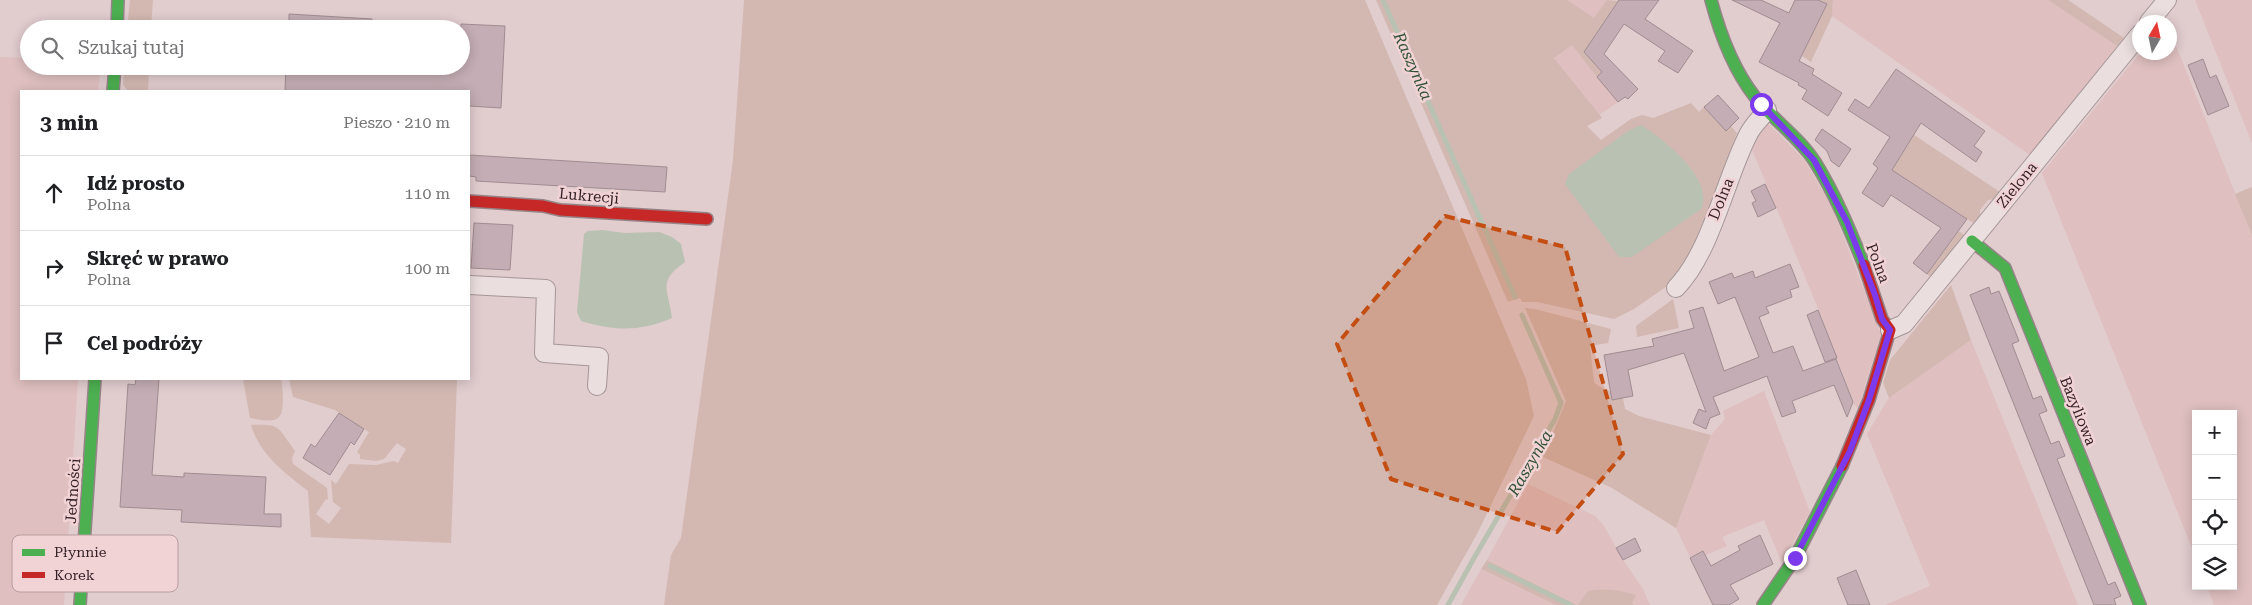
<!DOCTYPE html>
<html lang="pl">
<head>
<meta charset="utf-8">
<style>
	:root { --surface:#fff; --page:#f6f6f6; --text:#202124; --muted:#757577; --line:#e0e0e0 }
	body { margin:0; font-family:"Roboto Serif",serif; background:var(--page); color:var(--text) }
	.controls { position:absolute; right:15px; bottom:15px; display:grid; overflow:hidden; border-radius:0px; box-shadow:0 2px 12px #0003 }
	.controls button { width:45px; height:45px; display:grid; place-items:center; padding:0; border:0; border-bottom:1px solid var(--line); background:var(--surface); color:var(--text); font:25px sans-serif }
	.compass { position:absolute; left:2132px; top:15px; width:45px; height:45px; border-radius:50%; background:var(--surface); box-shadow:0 2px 12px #0003; rotate:9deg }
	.stop { position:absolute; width:15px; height:15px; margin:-11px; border:4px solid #7c3aed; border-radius:50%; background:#fff }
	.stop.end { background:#7c3aed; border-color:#fff; box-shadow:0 1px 5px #0008 }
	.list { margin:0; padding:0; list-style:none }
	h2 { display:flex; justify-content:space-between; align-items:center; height:65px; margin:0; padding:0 20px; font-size:21px }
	h2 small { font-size:16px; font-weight:400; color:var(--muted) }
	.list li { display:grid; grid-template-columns:32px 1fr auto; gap:15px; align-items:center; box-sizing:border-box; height:75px; padding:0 20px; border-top:1px solid var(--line) }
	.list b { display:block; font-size:19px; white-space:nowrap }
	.list p { margin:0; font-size:16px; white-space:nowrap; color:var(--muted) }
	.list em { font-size:16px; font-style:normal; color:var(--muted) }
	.icon { flex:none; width:28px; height:28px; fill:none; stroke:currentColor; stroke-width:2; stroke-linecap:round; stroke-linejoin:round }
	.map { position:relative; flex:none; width:2252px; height:605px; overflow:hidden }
	.search { position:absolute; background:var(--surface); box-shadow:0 2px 12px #0003; left:20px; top:20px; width:450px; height:55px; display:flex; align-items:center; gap:12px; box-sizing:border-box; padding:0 18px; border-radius:28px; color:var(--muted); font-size:19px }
	.panel { position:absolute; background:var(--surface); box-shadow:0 2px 12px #0003; left:20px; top:90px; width:450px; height:290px; border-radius:0px }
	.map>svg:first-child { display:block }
	.farmland { fill:#dfbfbf }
	.green { fill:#d2b8b1 }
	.water { fill:#b9c1b2 }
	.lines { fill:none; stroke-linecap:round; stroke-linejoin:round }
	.stream { stroke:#b9c1b2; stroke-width:5 }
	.building { fill:#c4adb4; stroke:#a08c92 }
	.street-casing { stroke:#a69698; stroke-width:20 }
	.fast-casing { stroke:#968588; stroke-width:14 }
	.jam-casing { stroke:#968588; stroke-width:14 }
	.street { stroke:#eadede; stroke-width:18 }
	.fast { stroke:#4caf50; stroke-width:11 }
	.jam { stroke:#c62828; stroke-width:11 }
	.route { stroke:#7c3aed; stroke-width:6 }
	.marked { fill:#c44d11; fill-opacity:0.2; stroke:#c44d11; stroke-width:4; stroke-dasharray:10 6; stroke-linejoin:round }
	.labels { text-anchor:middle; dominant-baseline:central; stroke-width:5; stroke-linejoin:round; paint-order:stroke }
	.street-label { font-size:15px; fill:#331f25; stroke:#f1d3d5 }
	.water-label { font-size:16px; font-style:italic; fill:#305135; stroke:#f1d3d5 }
	.key { fill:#f1d3d5; stroke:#b89da0; stroke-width:1 }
	.key-label { font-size:14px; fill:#331f25 }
</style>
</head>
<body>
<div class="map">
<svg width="2252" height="605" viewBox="0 0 2252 605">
	<rect width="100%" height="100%" fill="#e1ccce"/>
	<path class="farmland" d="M1567,0H1607L1594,19Z
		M1833,0H2048L2117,46L2030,155L1832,16Z
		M2195,0H2252V143Z
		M2170,31L2252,235V605H2214L2207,586H2233V414H2196V558L2042,173L2140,53L2170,52Z
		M1572,45L1618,102L1599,115L1554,58Z
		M0,57L29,58V66H101L98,91H21V379H78L64,605H0Z
		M1768,123L1805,161L1832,207L1881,334L1858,409L1854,404L1822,318L1777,209L1765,184L1766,183L1751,147Z
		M1971,340L2078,605H1885L1930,586L1867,434L1889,398Z
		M1764,391L1810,512L1782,563L1764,520L1722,537L1727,546L1706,555L1703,551L1690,557L1676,528L1711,435L1725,419L1723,411Z
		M1528,484L1595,516L1604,526L1623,560L1643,589L1650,605H1634L1588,591L1577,605L1487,560Z
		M1481,569L1556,605H1461Z"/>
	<path class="green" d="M130,0H153L151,29H127Z
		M744,0H1365L1526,379L1534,416L1477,534L1437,605H664L671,555L681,538L733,160Z
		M1376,0H1567L1594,18L1607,0L1618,1L1584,52L1602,72L1597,77L1572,45L1554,58L1602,118L1587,126L1601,140L1631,119L1642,115L1653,118L1691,103L1699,112L1704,107L1731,126L1737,133L1720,184L1680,277L1634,309L1614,319L1537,302H1522L1520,298L1508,302Z
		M1818,0H1833L1832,16L1811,62L1802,56L1826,4Z
		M2048,0H2068L2124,38L2117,46Z
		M124,66H149L148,91H128L123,85Z
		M1914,135L2000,192L1995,199L1988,200L1980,210V217L1975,224L1903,177L1889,175Z
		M2252,187V235L2235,194Z
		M1959,231L1964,235L1965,239L1933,279L1927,274Z
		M1951,285L1971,340L1889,398L1883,383L1890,360Z
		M1673,299L1679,328L1637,337L1636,326Z
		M1525,308L1535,309L1611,329L1608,343L1590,346L1594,382C1598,388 1615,392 1623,398L1625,409L1639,416L1711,435L1676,528L1612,488L1543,457L1566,401Z
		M243,379H281C283,387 285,414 278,418C271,423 258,419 250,418Z
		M289,379H457L451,543L311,537L308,491C285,473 260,455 251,425C282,424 277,427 295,451L292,458L293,464L327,488L328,500L326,499L316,514L329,524L341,508L333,502L331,480L336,484L349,464L376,465L394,461L398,463L406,449L397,443L384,459L376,461L360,459V455L357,452L369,432L335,410L293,397Z
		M1487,560L1577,605L1588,591C1604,588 1620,590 1636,595L1632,603L1634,605H1556L1481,569Z"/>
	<path class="water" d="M1641,125C1663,139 1715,179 1701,209L1632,257H1619L1565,184L1569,174L1628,131Z
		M602,230L625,233L659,232L672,237L681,244L685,262C657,282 668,288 672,318C639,332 615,331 581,321L577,312L584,234L588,231Z"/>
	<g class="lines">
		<path class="stream" d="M1383,0L1515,297
			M1490,566L1571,605
			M1448,605L1474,558L1555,419L1561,403L1522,315"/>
	</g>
	<path class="building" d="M1619,0H1659L1645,19L1693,51L1678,73L1658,61L1665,51L1624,24L1604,54L1638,89L1628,99L1625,97L1618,102L1597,77L1602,72L1584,52Z
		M1732,0H1761L1789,13L1795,0H1818L1827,4L1799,61L1814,69L1812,74L1842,93L1828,116L1802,99L1807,90L1798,85L1799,83L1759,62L1780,23Z
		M289,14L372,19V29H289Z
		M461,24L505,26L501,108L469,106V91H285L286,66H461Z
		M2203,59L2210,78L2216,75L2229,106L2208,115L2188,65Z
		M1896,69L1985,131L1974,146L1982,152L1976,162L1921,123L1892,170L1967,219L1927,274L1913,263L1941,228L1891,195L1883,207L1862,193L1878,168L1873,164L1890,137L1848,110L1855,99L1869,108Z
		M1718,95L1739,118L1726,131L1704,107Z
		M1822,129L1851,149L1839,167L1831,161L1827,151L1815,140Z
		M469,155L667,167L665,192L476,181V177L469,176Z
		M1765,184L1776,208L1758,217L1752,203L1756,201L1751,191Z
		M474,223L513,225L510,270L471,268Z
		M1790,264L1799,287L1790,290L1792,297L1766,307L1769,313L1759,317L1773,353L1793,346L1803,371L1836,359L1853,402L1847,417L1834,385L1792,401L1796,412L1782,417L1767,376L1713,397L1720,414L1710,418L1706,429L1693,423L1699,409L1706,412L1684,353L1628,370L1633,396L1612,400L1604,355L1654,346L1652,339L1694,328L1689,311L1703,307L1724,371L1759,357L1735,297L1718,304L1709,282L1732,273L1734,278L1753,271L1755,278Z
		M1989,287L1991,294L1999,291L2019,341L2012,344L2031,393L2033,399L2041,396L2047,411L2039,414L2051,444L2059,441L2065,456L2057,459L2108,585L2115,582L2121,596L2114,599L2116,605H2094L2009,392L1970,295Z
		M1818,310L1837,358L1825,362L1807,315Z
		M136,379H159L152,475L184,477V473L266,477L264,514H281V527L181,522L182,510L120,507L128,384L135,385Z
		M339,413L364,429L354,445L351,442L330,475L303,458L311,444L315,447Z
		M1760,535L1773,564L1730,585L1739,599L1729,605H1713L1690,558L1703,551L1711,566L1740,550L1738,546Z
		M1635,538L1641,551L1623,560L1616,548Z
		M1856,570L1870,605H1848L1837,578Z"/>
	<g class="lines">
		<g class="street-casing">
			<path id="street" d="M2149,22L2167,0
				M469,285L546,289L544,353L599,357L597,386
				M1676,288C1711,252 1725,180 1748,135C1752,126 1761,118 1767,110
				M1890,330L1904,324L2140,34"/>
		</g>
		<g class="fast-casing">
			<path id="fast" d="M1711,0C1720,34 1733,69 1755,97C1772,119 1800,138 1815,162C1835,194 1850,230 1864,265
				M117,29L118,0
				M113,91L115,66
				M1972,241L2005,268L2140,605
				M80,605L95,379
				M1763,605L1795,558L1842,466"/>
		</g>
		<g class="jam-casing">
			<path id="jam" d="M469,201L543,206L560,210L707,219
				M1842,466L1869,400L1890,330L1882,319L1864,265"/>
		</g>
		<use href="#street" class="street"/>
		<use href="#fast" class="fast"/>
		<use href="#jam" class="jam"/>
	</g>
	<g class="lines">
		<path class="route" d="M1761,104L1814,160L1847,222L1875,295L1882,319L1890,330L1869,400L1850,451L1795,558"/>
	</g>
	<path class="marked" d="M1445,216L1565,247L1623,454L1557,532L1391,479L1337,344Z"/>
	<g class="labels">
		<g class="street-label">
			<text transform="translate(2017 185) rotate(-51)">Zielona</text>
			<text transform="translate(589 196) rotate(5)">Lukrecji</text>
			<text transform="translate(1721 199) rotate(-68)">Dolna</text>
			<text transform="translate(1878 263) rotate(69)">Polna</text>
			<text transform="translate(2078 411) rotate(68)">Bazyliowa</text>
			<text transform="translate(73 491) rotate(-86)">Jedności</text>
		</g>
		<g class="water-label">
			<text transform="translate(1413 66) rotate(66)">Raszynka</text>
			<text transform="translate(1530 463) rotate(-60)">Raszynka</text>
		</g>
	</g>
	<rect x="12" y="535" width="166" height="57" rx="8" class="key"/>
	<rect x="22" y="549" width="23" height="7" fill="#4caf50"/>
	<rect x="22" y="572" width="23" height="6" fill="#c62828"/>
	<g class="key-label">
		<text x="54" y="557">Płynnie</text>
		<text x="54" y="580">Korek</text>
	</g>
</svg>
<div class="controls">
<button>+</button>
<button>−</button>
<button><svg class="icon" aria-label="locate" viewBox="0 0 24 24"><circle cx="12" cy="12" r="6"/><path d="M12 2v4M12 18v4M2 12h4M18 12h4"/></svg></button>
<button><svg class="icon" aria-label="layers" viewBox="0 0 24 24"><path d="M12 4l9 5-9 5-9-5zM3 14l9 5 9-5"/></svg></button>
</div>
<svg class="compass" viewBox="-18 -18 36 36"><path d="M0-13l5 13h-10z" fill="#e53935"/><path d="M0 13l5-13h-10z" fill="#757577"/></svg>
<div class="stop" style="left:1761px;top:104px"></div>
<div class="stop end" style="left:1795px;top:558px"></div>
<div class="search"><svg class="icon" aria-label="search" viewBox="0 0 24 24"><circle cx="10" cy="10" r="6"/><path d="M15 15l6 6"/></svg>Szukaj tutaj</div>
<section class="panel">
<h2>3 min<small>Pieszo · 210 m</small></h2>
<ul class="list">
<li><svg class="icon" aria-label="ahead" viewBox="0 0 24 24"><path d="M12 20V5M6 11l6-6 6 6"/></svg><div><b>Idź prosto</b><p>Polna</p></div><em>110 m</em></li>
<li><svg class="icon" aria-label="right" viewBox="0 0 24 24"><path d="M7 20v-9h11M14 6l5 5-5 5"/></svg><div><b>Skręć w prawo</b><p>Polna</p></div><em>100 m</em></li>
<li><svg class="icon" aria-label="arrive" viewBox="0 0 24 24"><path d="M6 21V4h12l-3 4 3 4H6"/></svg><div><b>Cel podróży</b></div></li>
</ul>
</section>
</div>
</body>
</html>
